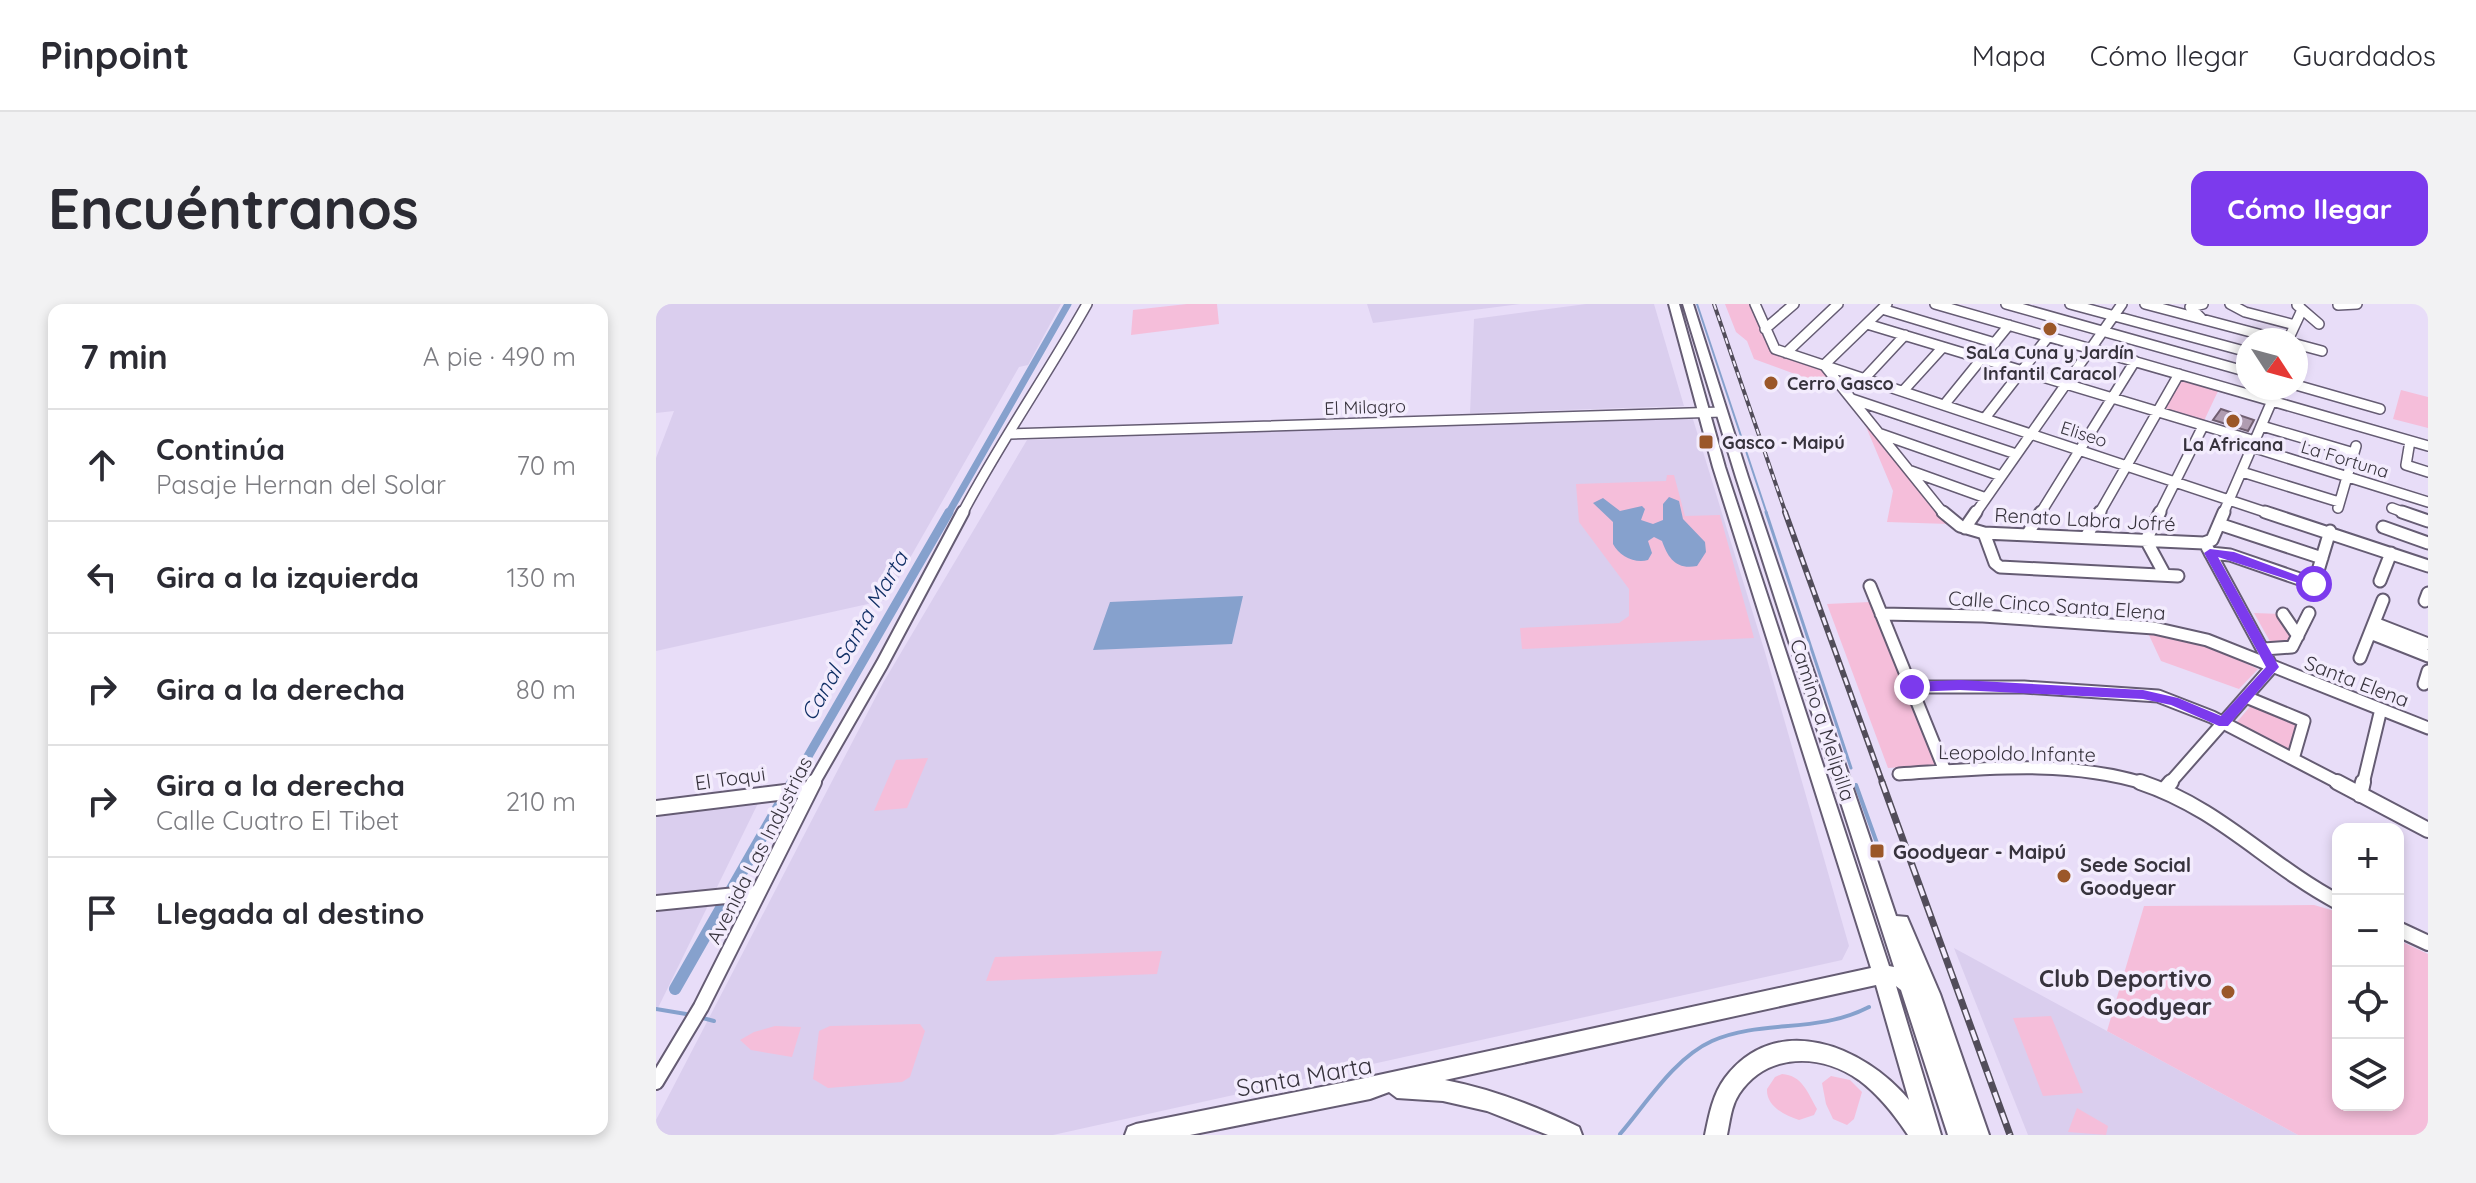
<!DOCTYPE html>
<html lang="es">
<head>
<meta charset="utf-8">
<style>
	:root { --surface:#fff; --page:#f2f2f3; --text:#2b2b33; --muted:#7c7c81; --line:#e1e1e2; --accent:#7c3aed }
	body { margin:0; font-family:Quicksand,sans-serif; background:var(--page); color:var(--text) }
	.controls { position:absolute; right:24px; bottom:24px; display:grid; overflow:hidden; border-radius:16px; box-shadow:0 4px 12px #0003 }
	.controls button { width:72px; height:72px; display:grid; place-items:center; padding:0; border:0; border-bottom:2px solid var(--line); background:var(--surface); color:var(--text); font:40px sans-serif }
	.compass { position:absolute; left:1580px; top:24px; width:72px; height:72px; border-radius:50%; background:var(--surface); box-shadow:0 4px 12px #0003; rotate:126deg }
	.stop { position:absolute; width:24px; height:24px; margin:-18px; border:6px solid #7c3aed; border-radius:50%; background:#fff }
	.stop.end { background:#7c3aed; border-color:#fff; box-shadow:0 2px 8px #0008 }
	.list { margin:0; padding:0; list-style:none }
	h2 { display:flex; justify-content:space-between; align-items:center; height:104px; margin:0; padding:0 32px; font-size:34px }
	h2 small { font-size:26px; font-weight:400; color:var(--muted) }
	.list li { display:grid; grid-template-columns:52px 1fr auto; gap:24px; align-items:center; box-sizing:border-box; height:112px; padding:0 32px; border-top:2px solid var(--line) }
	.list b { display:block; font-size:30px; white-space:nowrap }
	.list p { margin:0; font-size:26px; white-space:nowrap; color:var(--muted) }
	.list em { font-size:26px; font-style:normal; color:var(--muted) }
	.icon { flex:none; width:44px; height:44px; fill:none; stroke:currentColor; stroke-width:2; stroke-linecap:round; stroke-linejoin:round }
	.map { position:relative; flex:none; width:1772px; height:831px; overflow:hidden; border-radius:16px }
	header { display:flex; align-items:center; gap:48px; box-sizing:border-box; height:112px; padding:0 40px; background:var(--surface); border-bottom:2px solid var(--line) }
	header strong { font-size:38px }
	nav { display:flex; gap:44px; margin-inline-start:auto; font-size:28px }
	.intro { display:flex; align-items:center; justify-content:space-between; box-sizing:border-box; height:192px; padding:0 48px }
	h1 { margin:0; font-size:56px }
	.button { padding:20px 36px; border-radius:16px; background:var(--accent); color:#fff; font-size:28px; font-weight:700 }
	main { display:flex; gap:48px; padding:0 48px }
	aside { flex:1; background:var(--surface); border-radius:16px; box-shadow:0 4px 12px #0003 }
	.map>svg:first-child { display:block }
	.built { fill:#daceee }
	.green { fill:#f5beda }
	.water { fill:#86a1cd }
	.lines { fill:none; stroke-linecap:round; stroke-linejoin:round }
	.stream-far2 { stroke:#86a1cd; stroke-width:2 }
	.stream-far1 { stroke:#86a1cd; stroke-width:3 }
	.stream { stroke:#86a1cd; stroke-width:4 }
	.canal-far2 { stroke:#86a1cd; stroke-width:7 }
	.canal-far1 { stroke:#86a1cd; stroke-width:9 }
	.canal { stroke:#86a1cd; stroke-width:12 }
	.building { fill:#b09cb1; stroke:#705e71; stroke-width:2 }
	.minor-far2-casing { stroke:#655c73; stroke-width:12 }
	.minor-far1-casing { stroke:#655c73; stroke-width:15 }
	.minor-casing { stroke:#655c73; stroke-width:18 }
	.major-casing { stroke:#655c73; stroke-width:4 }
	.minor-far2 { stroke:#fff; stroke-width:9 }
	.minor-far1 { stroke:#fff; stroke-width:11 }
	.minor { stroke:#fff; stroke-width:14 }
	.major { fill:#fff; fill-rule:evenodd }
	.rail-far2-casing { stroke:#524d5a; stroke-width:4 }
	.rail-far1-casing { stroke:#524d5a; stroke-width:6 }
	.rail-casing { stroke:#524d5a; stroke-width:7 }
	.rail-far2 { stroke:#f3ecfd; stroke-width:2; stroke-dasharray:6; stroke-linecap:butt }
	.rail-far1 { stroke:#f3ecfd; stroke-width:3; stroke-dasharray:8; stroke-linecap:butt }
	.rail { stroke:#f3ecfd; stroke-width:4; stroke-dasharray:11; stroke-linecap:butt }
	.route { fill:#7c3aed }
	.poi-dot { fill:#9b5729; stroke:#f3ecfd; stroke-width:3 }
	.labels { text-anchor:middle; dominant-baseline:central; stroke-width:7; stroke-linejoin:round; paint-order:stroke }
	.far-poi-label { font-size:18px; font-weight:bold; fill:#37333d; stroke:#f3ecfd }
	.far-street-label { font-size:18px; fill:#37333d; stroke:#f3ecfd }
	.street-label { font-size:20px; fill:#37333d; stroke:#f3ecfd }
	.poi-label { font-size:20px; font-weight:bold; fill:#37333d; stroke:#f3ecfd; text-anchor:start }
	.water-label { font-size:22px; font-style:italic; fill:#102f65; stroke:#f3ecfd }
	.near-poi-label { font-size:24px; font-weight:bold; fill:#37333d; stroke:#f3ecfd; text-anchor:end }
	.near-street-label { font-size:24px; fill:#37333d; stroke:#f3ecfd }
</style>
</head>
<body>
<header>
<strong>Pinpoint</strong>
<nav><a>Mapa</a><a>Cómo llegar</a><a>Guardados</a></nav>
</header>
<div class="intro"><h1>Encuéntranos</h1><a class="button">Cómo llegar</a></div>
<main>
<aside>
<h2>7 min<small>A pie · 490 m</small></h2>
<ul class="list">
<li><svg class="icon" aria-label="ahead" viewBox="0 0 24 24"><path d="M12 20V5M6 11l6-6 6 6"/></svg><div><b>Continúa</b><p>Pasaje Hernan del Solar</p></div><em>70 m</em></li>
<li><svg class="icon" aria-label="left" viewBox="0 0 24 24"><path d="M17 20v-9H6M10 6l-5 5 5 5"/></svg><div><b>Gira a la izquierda</b></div><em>130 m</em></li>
<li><svg class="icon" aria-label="right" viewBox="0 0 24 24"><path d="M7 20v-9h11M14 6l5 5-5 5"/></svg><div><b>Gira a la derecha</b></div><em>80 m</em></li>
<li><svg class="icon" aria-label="right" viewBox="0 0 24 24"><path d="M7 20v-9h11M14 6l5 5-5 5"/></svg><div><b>Gira a la derecha</b><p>Calle Cuatro El Tibet</p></div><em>210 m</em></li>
<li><svg class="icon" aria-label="arrive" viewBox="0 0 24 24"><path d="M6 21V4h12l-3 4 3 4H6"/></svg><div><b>Llegada al destino</b></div></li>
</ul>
</aside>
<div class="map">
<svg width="1772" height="831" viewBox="0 0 1772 831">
	<rect width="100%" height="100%" fill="#e8ddf8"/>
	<path class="built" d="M0,0H405L372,61L363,63L230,296L0,347V154L18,107L0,109Z
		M711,0H864L717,19Z
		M930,0H998L1028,102L814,109L818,15Z
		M1036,112L1108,345L1193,642L1186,656L397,831H0V816L227,379L371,136Z
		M108,487L0,708V503Z
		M1298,644L1451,727L1642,831H1372Z"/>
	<path class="green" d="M531,0H561L563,20L475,31L477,6Z
		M1069,0H1096L1115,44L1164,61L1182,86L1098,55L1091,37L1080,28Z
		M1523,73L1563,85L1546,121L1504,108Z
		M1745,86L1772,93V124L1737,115Z
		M1208,118L1293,220L1231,218L1237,187Z
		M1011,171H1018L1029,212L1064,211L1098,334L866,345L864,324L963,319L973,312V285L923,218L920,180L1010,177Z
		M1214,298L1282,461L1232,464L1171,300Z
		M1598,309L1625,310L1639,331L1634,341H1616Z
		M1492,329C1533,332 1565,347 1602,365L1583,385L1505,357Z
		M1598,398L1642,416L1634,449L1580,419Z
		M272,454L251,504L218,507L240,456Z
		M1658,601L1682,608V801H1742V636L1772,650V831H1642L1451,727L1488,602Z
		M506,647L501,670L330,677L339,653Z
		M1395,712L1427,789L1387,792L1357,714Z
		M264,720L269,727L254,773L246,778L172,784L157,775L163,727L174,722Z
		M119,722L145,723L136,753L95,746L84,736L98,728Z
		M1126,770C1146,771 1152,789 1161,805L1158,811L1143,816C1128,811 1110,802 1111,785L1119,773Z
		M1175,772L1194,776L1206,788L1198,815L1191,821L1177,815L1170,800L1166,779Z
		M1421,804L1452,822L1450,831L1412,828Z"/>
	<path class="water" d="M1013,193L1023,197L1027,215L1049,238L1050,248L1041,262C1020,266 1012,254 1006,237L998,233L992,237L996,249L992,256C979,260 963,252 957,240V218L937,199L947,194L964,207L986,202L989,205L985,216L997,220L1007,216V200Z
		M587,292L576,340L437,346L454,298Z"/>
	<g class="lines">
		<path class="stream-far2" d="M1041,0L1111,210"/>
		<path class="stream-far1" d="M1110,208L1195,464"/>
		<path class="stream" d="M1200,481L1222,542
			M0,705L36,711
			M43,713L58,717
			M964,830C990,800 1018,754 1056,737C1106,715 1161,730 1213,703"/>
		<path class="canal-far2" d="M292,210L412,0"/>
		<path class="canal-far1" d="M136,480L293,208"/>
		<path class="canal" d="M19,685L137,478"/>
	</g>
	<path class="building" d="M1565,105L1598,116L1592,127L1557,116Z"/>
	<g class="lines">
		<g class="minor-far2-casing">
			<path id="minor-far2" d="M1099,0L1119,45L1615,210
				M1279,0L1772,142
				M1350,0L1592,68
				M1414,0L1592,48
				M1489,0L1625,36
				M1574,0L1589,8L1639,21
				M1641,1L1663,20
				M1682,1L1701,0
				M1226,5L1339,39
				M1545,14L1534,3L1547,0
				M1211,20L1599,137
				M1109,25L1138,0
				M1632,36L1645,8L1644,3
				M1640,40L1666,47
				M1130,49L1182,0
				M1168,61L1288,210
				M1168,61L1231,0
				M1208,75L1249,31
				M1640,81L1724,105
				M1247,87L1287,43
				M1196,95L1360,150
				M1288,101L1353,21
				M1329,114L1392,33
				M1606,122L1698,149
				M354,130L1066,108
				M1225,130L1345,172
				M1754,137L1750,161L1772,168
				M1596,143L1772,198
				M1255,167L1330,194
				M1586,168L1683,198
				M1682,204L1700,142
				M1736,204L1752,210
				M306,210C344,138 391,71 431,0
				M1319,210L1466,0
				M1384,210L1479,57
				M1443,210L1523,70
				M1503,210L1547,122
				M1567,210L1615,99L1617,84"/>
		</g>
		<g class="minor-far1-casing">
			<path id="minor-far1" d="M1287,208L1304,222L1328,229L1548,239
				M1504,208L1490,236L1509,271
				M1609,208L1772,262
				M1746,208L1772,217
				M1563,220L1666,254
				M1727,223L1772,239
				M1309,224L1320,208
				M1328,229L1339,259L1344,263L1522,272
				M1371,231L1385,208
				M1430,233L1444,208
				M1548,239L1556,236L1568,208
				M1551,243L1616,363
				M1554,249L1574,251L1658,280L1674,227
				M1724,277L1735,249
				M1214,282L1289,467
				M1769,297L1772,289
				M1225,310L1327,312L1498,324L1551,336L1772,424
				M1627,310L1642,332
				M1718,319L1772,340
				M1714,329L1772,352
				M1608,345L1636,343L1653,309
				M1704,354L1727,296
				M1768,380L1772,367
				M1256,383H1368L1502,392L1556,413L1685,480
				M1590,393L1648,417L1637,455
				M1243,470C1324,465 1411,455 1490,480
				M157,480L226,360L307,208
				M1513,480L1616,363
				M1707,480L1725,405"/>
		</g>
		<g class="minor-casing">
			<path id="minor" d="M1484,478C1565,505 1609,559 1682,598
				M1681,478L1772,526
				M1508,486L1515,478
				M1704,491L1707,478
				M0,504L154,485
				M0,599L100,589
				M1742,625L1772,639
				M0,778L45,703L158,478"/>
		</g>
		<g class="major-casing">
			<path id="major" d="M1013,0H1023L1069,163L1233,662L1238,663L1080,173L1027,0H1037L1092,173L1240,612L1251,613L1284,690L1333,831H1292L1245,686L1240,682L1285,831H1252C1238,810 1223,791 1203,776C1165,749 1111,748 1083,790C1075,802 1074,817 1071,831H1049C1053,811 1057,790 1069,774C1120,706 1208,742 1253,796L1220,681L789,776C836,785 880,802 923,823L926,831H892L831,807L787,797L741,794L733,788L714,795L534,831H469L472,823L480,820L695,777L1215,664L1057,163Z"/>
		</g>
		<use href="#minor-far2" class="minor-far2"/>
		<use href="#minor-far1" class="minor-far1"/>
		<use href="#minor" class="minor"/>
		<use href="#major" class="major"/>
		<g class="rail-far2-casing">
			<path id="rail-far2" d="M1058,0L1130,210"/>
		</g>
		<g class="rail-far1-casing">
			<path id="rail-far1" d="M1129,208L1227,480"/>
		</g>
		<g class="rail-casing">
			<path id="rail" d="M1226,478L1354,831"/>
		</g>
		<use href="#rail-far2" class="rail-far2"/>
		<use href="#rail-far1" class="rail-far1"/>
		<use href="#rail" class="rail"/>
	</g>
	<path class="route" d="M1554,245L1578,248L1664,280L1658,284L1562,253L1623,363L1572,422H1563L1515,401L1487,395L1304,386L1256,388L1249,383L1256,378L1304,376L1487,386L1522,394L1565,412L1610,363L1548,249Z"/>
	<g class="poi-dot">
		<circle cx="1394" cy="25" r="8"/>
		<circle cx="1115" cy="79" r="8"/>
		<circle cx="1577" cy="117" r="8"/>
		<rect x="1042" y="130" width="16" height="16" rx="4"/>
		<rect x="1213" y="539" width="16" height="16" rx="4"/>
		<circle cx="1408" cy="572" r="8"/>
		<circle cx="1572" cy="688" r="8"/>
	</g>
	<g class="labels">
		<g class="far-poi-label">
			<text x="1394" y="48">SaLa Cuna y Jardín<tspan x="1394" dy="21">Infantil Caracol</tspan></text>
			<text x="1131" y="79" text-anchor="start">Cerro Gasco</text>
			<text x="1066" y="138" text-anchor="start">Gasco - Maipú</text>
			<text x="1577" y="140">La Africana</text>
		</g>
		<g class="far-street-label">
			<text transform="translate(709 103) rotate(-2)">El Milagro</text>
			<text transform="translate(1428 130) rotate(18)">Eliseo</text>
			<text transform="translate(1689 155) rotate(17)">La Fortuna</text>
		</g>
		<g class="street-label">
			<text transform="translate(1429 215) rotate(3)">Renato Labra Jofré</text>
			<text transform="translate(1401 301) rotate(4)">Calle Cinco Santa Elena</text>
			<text transform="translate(1701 377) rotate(21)">Santa Elena</text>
			<text transform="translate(1167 416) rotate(72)">Camino a Melipilla</text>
			<text transform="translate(1361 449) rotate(1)">Leopoldo Infante</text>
			<text transform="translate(74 474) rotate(-8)">El Toqui</text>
			<text transform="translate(103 546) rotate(-63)">Avenida Las Industrias</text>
		</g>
		<g class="poi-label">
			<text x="1237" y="547">Goodyear - Maipú</text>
			<text x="1424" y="560">Sede Social<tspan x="1424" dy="23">Goodyear</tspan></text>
		</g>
		<g class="water-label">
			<text transform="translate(198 332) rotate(-60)">Canal Santa Marta</text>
		</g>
		<g class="near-poi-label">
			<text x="1556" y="674">Club Deportivo<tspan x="1556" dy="28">Goodyear</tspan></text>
		</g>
		<g class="near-street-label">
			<text transform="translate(648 772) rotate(-10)">Santa Marta</text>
		</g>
	</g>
</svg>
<div class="controls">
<button>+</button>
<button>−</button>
<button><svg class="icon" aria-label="locate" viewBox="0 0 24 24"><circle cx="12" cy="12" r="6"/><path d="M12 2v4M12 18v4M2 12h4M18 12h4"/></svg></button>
<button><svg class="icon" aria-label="layers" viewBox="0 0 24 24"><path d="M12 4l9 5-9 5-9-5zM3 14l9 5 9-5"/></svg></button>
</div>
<svg class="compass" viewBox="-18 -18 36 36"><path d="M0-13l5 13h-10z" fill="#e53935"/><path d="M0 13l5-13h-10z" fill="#7c7c81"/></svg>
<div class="stop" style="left:1658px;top:280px"></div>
<div class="stop end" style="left:1256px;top:383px"></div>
</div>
</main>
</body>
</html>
